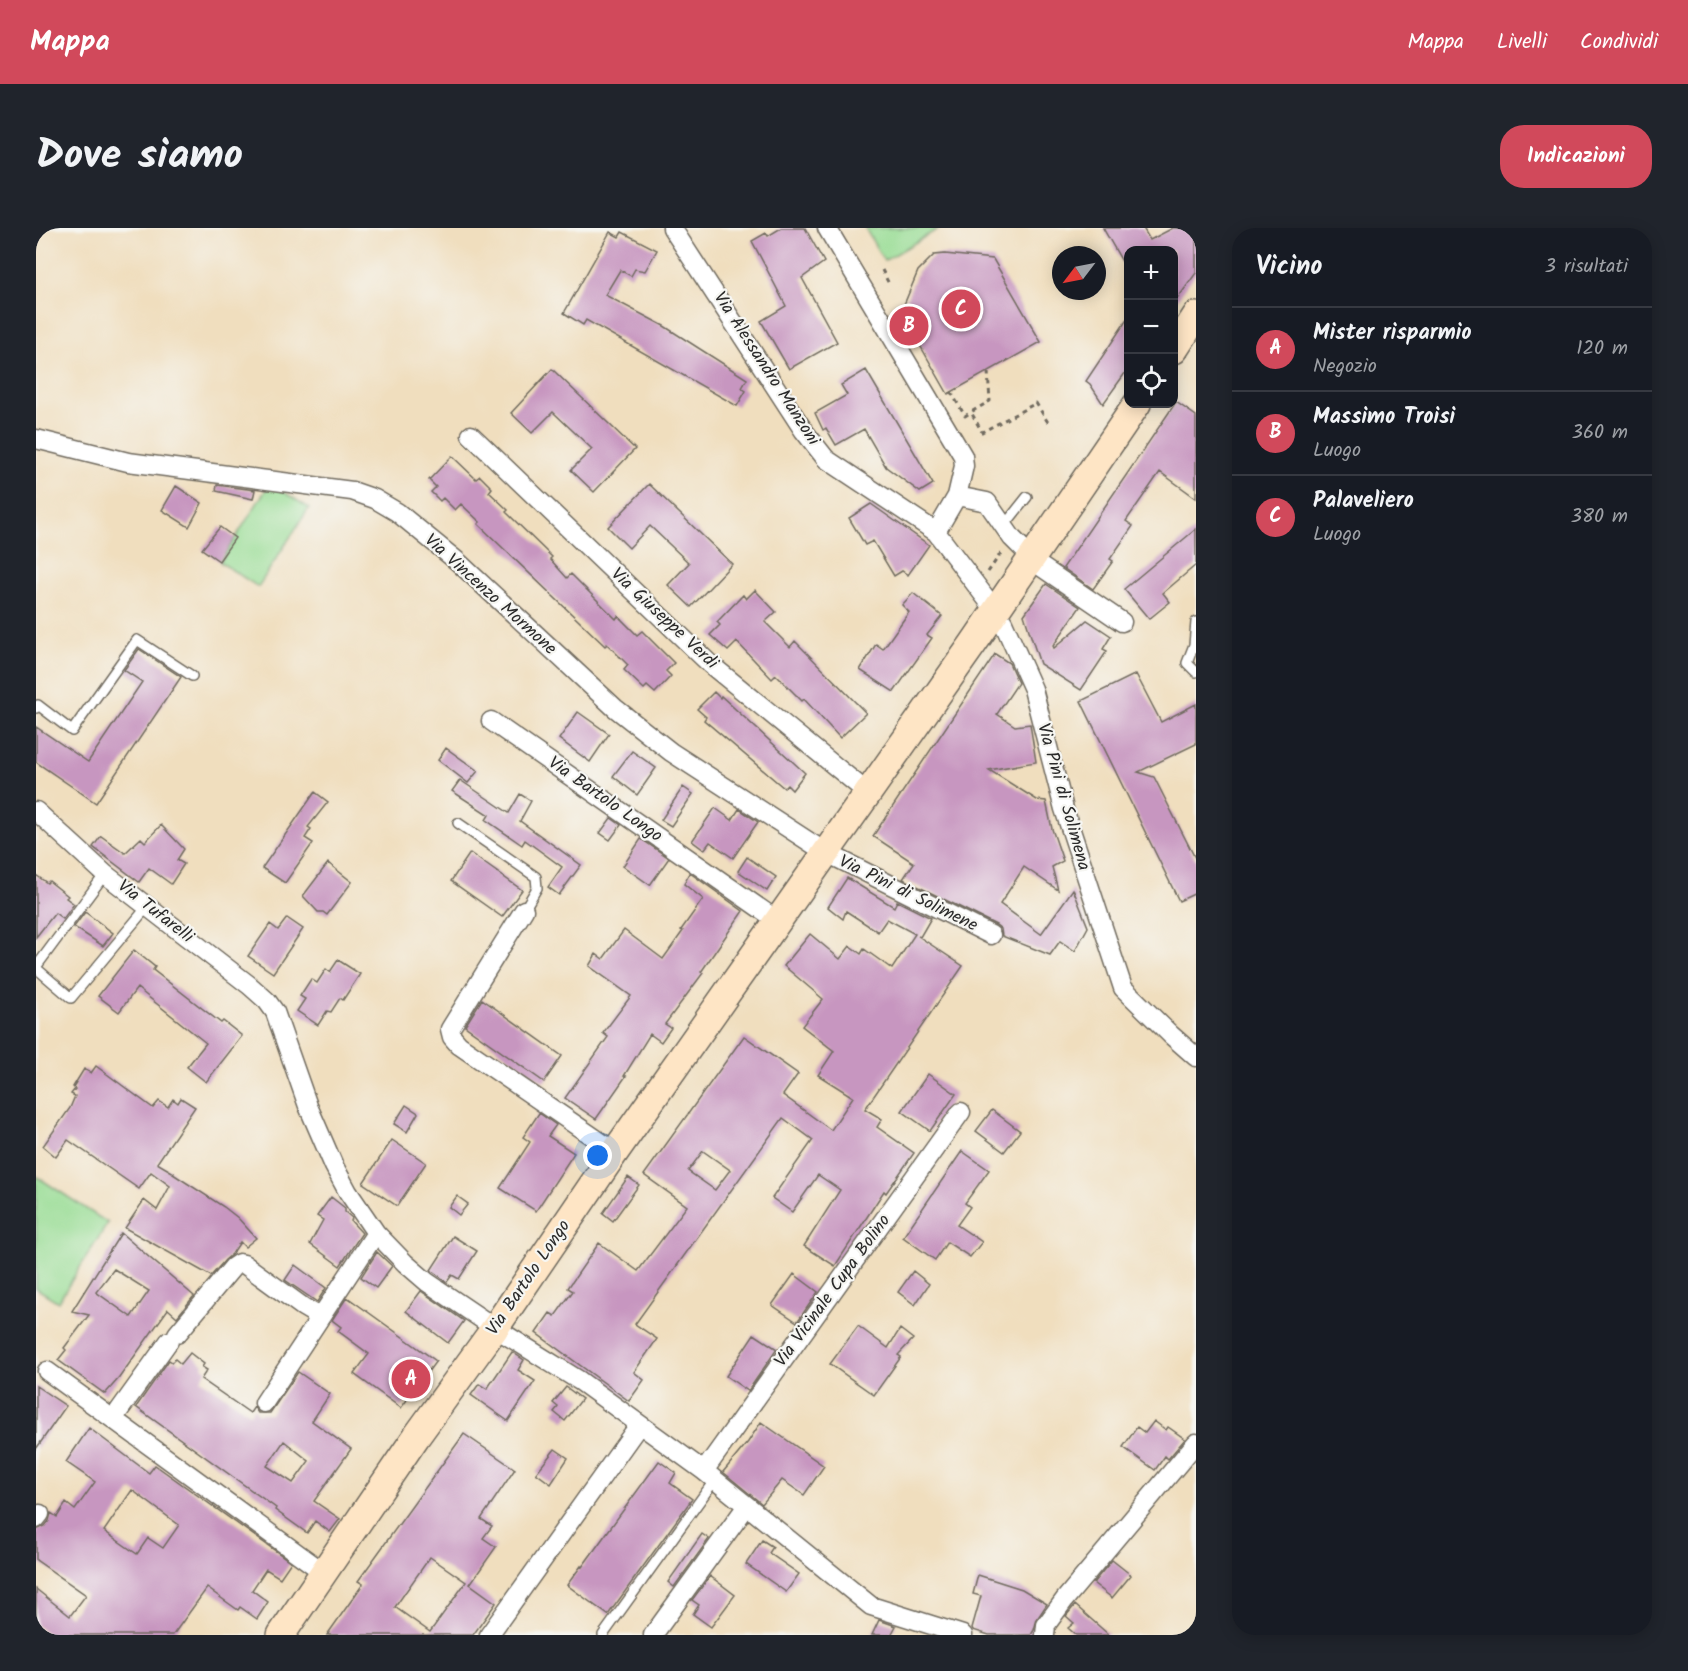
<!DOCTYPE html>
<html lang="it">
<head>
<meta charset="utf-8">
<style>
	:root { --surface:#171b24; --page:#20242c; --text:#f1f3f6; --muted:#9ea1a6; --line:#363941; --accent:#d1495b }
	body { margin:0; font-family:Kalam,sans-serif; background:var(--page); color:var(--text) }
	.controls { position:absolute; right:18px; top:18px; display:grid; overflow:hidden; border-radius:12px; box-shadow:0 3px 15px #0003 }
	.controls button { width:54px; height:54px; display:grid; place-items:center; padding:0; border:0; border-bottom:2px solid var(--line); background:var(--surface); color:var(--text); font:30px sans-serif }
	.compass { position:absolute; left:1016px; top:18px; width:54px; height:54px; border-radius:50%; background:var(--surface); box-shadow:0 3px 15px #0003; rotate:238deg }
	.you { position:absolute; left:562px; top:928px; width:21px; height:21px; margin:-15px; border:4px solid #fff; border-radius:50%; background:#1a73e8; box-shadow:0 0 0 9px #1a73e833 }
	.badge { display:grid; place-items:center; width:39px; height:39px; border-radius:50%; background:var(--accent); color:#fff; font-size:20px; font-weight:700 }
	.pin { position:absolute; translate:-50% -50%; border:3px solid #fff; box-shadow:0 2px 6px #0006 }
	.list { margin:0; padding:0; list-style:none }
	h2 { display:flex; justify-content:space-between; align-items:center; height:78px; margin:0; padding:0 24px; font-size:26px }
	h2 small { font-size:20px; font-weight:400; color:var(--muted) }
	.list li { display:grid; grid-template-columns:39px 1fr auto; gap:18px; align-items:center; box-sizing:border-box; height:84px; padding:0 24px; border-top:2px solid var(--line) }
	.list b { display:block; font-size:22px; white-space:nowrap }
	.list p { margin:0; font-size:20px; white-space:nowrap; color:var(--muted) }
	.list em { font-size:20px; font-style:normal; color:var(--muted) }
	.icon { flex:none; width:33px; height:33px; fill:none; stroke:currentColor; stroke-width:2; stroke-linecap:round; stroke-linejoin:round }
	.map { position:relative; flex:none; width:1160px; height:1407px; overflow:hidden; border-radius:24px }
	header { display:flex; align-items:center; gap:36px; box-sizing:border-box; height:84px; padding:0 30px; background:var(--accent); color:#fff }
	header strong { font-size:28px }
	nav { display:flex; gap:33px; margin-inline-start:auto; font-size:21px }
	.intro { display:flex; align-items:center; justify-content:space-between; box-sizing:border-box; height:144px; padding:0 36px }
	h1 { margin:0; font-size:42px }
	.button { padding:15px 27px; border-radius:24px; background:var(--accent); color:#fff; font-size:21px; font-weight:700 }
	main { display:flex; gap:36px; padding:0 36px }
	aside { flex:1; background:var(--surface); border-radius:24px; box-shadow:0 3px 15px #0003 }
	.map>svg:first-child { display:block }
	.green { fill:#9add95; stroke:#628460; stroke-width:1.5 }
	.building { fill:#c796c0; fill-rule:evenodd }
	.lines { fill:none; stroke-linecap:round; stroke-linejoin:round }
	.lane-casing { stroke:#706a5e; stroke-width:12 }
	.street-casing { stroke:#706a5e; stroke-width:21 }
	.secondary-casing { stroke:#706a5e; stroke-width:30 }
	.path { stroke:#706a5e; stroke-width:3; stroke-dasharray:4.5 4.5; stroke-linecap:butt }
	.lane { stroke:#fff; stroke-width:9 }
	.street { stroke:#fff; stroke-width:18 }
	.secondary { stroke:#fee5c5; stroke-width:27 }
	.labels { text-anchor:middle; dominant-baseline:central; stroke-width:4.5; stroke-linejoin:round; paint-order:stroke }
	.street-label { font-size:18px; fill:#2b2b2b; stroke:#f6f6f2 }
</style>
</head>
<body>
<header>
<strong>Mappa</strong>
<nav><a>Mappa</a><a>Livelli</a><a>Condividi</a></nav>
</header>
<div class="intro"><h1>Dove siamo</h1><a class="button">Indicazioni</a></div>
<main>
<div class="map">
<svg width="1160" height="1407" viewBox="0 0 1160 1407">
	<rect width="100%" height="100%" fill="#f6f6f2"/>
	<filter id="ink" filterUnits="userSpaceOnUse"><feTurbulence type="fractalNoise" baseFrequency=".0167" numOctaves="2"/><feDisplacementMap in="SourceGraphic" scale="12" xChannelSelector="R" yChannelSelector="G"/><feConvolveMatrix kernelMatrix="1 2 1 2 8 2 1 2 1" color-interpolation-filters="sRGB"/></filter>
	<filter id="wash" filterUnits="userSpaceOnUse"><feTurbulence type="fractalNoise" baseFrequency=".008" numOctaves="4" result="noise"/><feDisplacementMap in="SourceGraphic" scale="24" xChannelSelector="R" yChannelSelector="G"/><feGaussianBlur stdDeviation="1.35" result="paint"/><feColorMatrix in="noise" values="0 0 0 0 0 0 0 0 0 0 0 0 0 0 0 0 0 1.4 0 .05"/><feComposite in="paint" operator="in"/></filter>
	<g filter="url(#wash)">
		<rect width="100%" height="100%" fill="#f0debe"/>
		<path class="green" d="M829,0H904L848,33Z
			M234,255L273,280L222,359L184,334Z
			M0,948L72,995L22,1074L0,1060Z"/>
		<g id="blocks">
			<path class="building" d="M745,0H769L788,34L766,50L801,114L753,141L725,93L750,78L716,13L730,5L732,8Z
				M1067,0H1107L1114,12L1137,0H1160V45L1137,77V22H1092V44Z
				M574,4L583,9L586,4L621,22L609,43L599,41L595,48L584,42L569,67L628,98L711,151L706,160L710,163L701,178L550,92L547,97L528,85Z
				M909,26L957,31L1005,114L912,166L865,84L882,43L898,27Z
				M1092,90V141L1067,176L1054,156L1050,153Z
				M516,141L599,221L558,264L535,242L556,221L517,184L496,205L475,185Z
				M830,142L897,256L884,264L850,239L828,201L800,217L790,200L787,202L779,185L811,167L805,157Z
				M1140,174L1160,188V270L1124,244L1090,293L1097,298L1074,331L1077,333L1057,361L1027,340Z
				M416,228L440,251L444,248L456,260L453,264L472,282L470,284L516,329L514,331L531,350L535,346L580,391L582,388L601,407L606,403L638,435L630,443L635,448L619,465L611,458L608,461L588,442L592,437L571,416L569,418L442,296L444,294L425,276L419,282L407,270L404,273L395,264L400,259L393,252Z
				M613,256L696,336L655,379L632,357L653,335L614,298L593,320L572,299Z
				M181,257L219,262L217,271L180,263Z
				M140,258L166,275L153,299L126,282Z
				M835,276L893,317L872,347L866,343L858,348L837,313L829,317L813,290Z
				M184,299L199,310L183,333L166,321Z
				M1160,301V337L1127,365L1134,374L1113,391L1088,361Z
				M1010,356L1044,379L1017,418L1018,420L1051,392L1075,408L1067,421L1071,423L1045,462L1004,436L988,387Z
				M719,362L740,384L729,394L754,419L759,413L830,485L804,510L768,471L766,473L740,447L736,451L701,414L692,423L674,407L684,397L681,394L707,367L710,371Z
				M877,365L906,388L891,407L896,410L858,464L824,442L840,416L847,421L873,384L866,377Z
				M103,421L145,449L60,575L0,534V499L52,534L106,454L88,442Z
				M959,426L973,435L982,455L961,486L979,498L994,496L1000,534L953,542L1001,572L1010,573L1016,601L1027,633L1016,639L1022,662L988,639L964,676L1005,706L1037,661L1052,699L1039,723L1024,713L1014,727L966,708L965,701L960,697L867,651L878,635L837,608Z
				M1100,446L1125,494L1160,476V516L1102,544L1118,549L1160,632V665L1143,673L1045,473Z
				M678,464L684,470L685,468L769,545L756,562L751,557L748,560L668,492L670,489L661,481Z
				M542,484L573,506L554,534L523,511Z
				M410,520L442,543L432,555L402,532Z
				M596,523L620,540L601,567L577,548Z
				M424,552L473,585L484,566L495,573L484,593L545,637L523,667L512,659L526,639L489,612L486,617L450,592L453,587L416,563Z
				M647,559L657,566L635,598L625,592Z
				M279,564L292,574L272,599L275,601L269,610L277,615L249,655L226,640Z
				M679,580L696,592L703,581L722,594L697,630L674,614L668,622L656,613Z
				M575,590L585,597L574,612L564,605Z
				M125,597L148,621L141,632L148,636L135,656L113,640L103,654L57,619L65,608L89,625L105,610L109,614Z
				M605,611L633,630L614,657L587,638Z
				M434,625L486,662L466,689L415,653Z
				M711,629L740,649L731,663L702,643Z
				M292,635L316,654L291,687L287,684H282L267,668Z
				M654,645L707,683L665,744L667,745L629,796L635,800L625,814L614,806L588,848H590L560,891L529,870L572,809L567,805L595,768L553,738L560,726L567,731L588,702L627,731L647,703L645,702L667,671L648,656Z
				M0,647L11,655L13,653L32,668L30,670L38,676L27,691L19,685L0,709Z
				M811,650L858,679L861,673L895,690L884,709L882,708L927,738L829,881L846,891L841,899L878,925L850,965L848,963L799,1038L768,1018L804,962L782,947L756,984L736,970L777,912L747,890L599,1096L621,1111L598,1144L608,1152L593,1173L500,1105L514,1085L519,1088L537,1063L532,1060L563,1015L602,1043L651,978L608,947L708,808L762,846L747,867L795,902L817,869L782,847L798,823L766,798L787,771L748,738L774,706L804,731L814,718L825,726L828,721L856,741L879,706L851,691L842,704L810,683L807,691L792,679ZM667,923L694,942L679,962L652,943Z
				M49,684L77,705L67,718L38,699Z
				M251,690L267,701L237,745L212,728L234,696L242,702Z
				M98,722L119,739L117,742L185,795L187,793L206,808L170,854L151,839L170,815L101,760L83,784L62,768Z
				M302,732L324,746L307,772L304,770L295,784L291,783L282,797L261,783L269,771L264,768L275,751L281,755L290,741L294,744Z
				M446,771L526,828L508,854L429,798Z
				M60,838L117,880L123,873L132,879L137,871L142,875L145,870L159,879L121,935L138,945L137,946L188,979L202,990L220,1010L209,1019L204,1014L196,1026L189,1032L175,1048L89,1000L108,972L121,982L134,958L115,944L103,961L32,912L20,929L7,918L34,880L39,868L35,866L39,861L37,859L48,841L55,845Z
				M892,846L920,866L894,903L866,883Z
				M370,877L382,885L371,904L358,896Z
				M956,882L984,903L968,924L940,903Z
				M503,885L520,897L512,908L538,925L500,983L464,960L494,914L487,909Z
				M356,912L390,935L361,978L327,955Z
				M926,923L953,942L929,975L934,979L921,997L946,1014L934,1029L911,1014L899,1032L867,1009Z
				M592,949L603,957L577,993L567,985Z
				M421,968L432,976L423,987L413,979Z
				M295,969L309,980V984L316,990L315,993L326,1005L304,1038L274,1016L287,992L281,988Z
				M85,1005L158,1068L141,1089L132,1081L83,1150L69,1166L22,1132L30,1122L28,1120L53,1087L36,1083ZM78,1041L113,1063L95,1089L60,1064Z
				M417,1008L441,1023L423,1051L416,1047L411,1054L395,1042Z
				M341,1024L356,1038L340,1060L325,1049Z
				M259,1037L290,1060L281,1074L249,1052Z
				M877,1043L893,1056L879,1077L862,1064Z
				M758,1046L782,1064L761,1094L736,1077Z
				M385,1063L428,1093L412,1115L370,1083Z
				M311,1069L400,1133L365,1180L318,1146L333,1126L302,1103L305,1099L296,1092Z
				M822,1098L852,1120L864,1101L877,1111L862,1127L865,1129L838,1167L794,1136Z
				M718,1106L741,1121L712,1163L690,1148Z
				M476,1124L488,1132L482,1142L499,1153L472,1193L435,1167L443,1156L451,1161Z
				M154,1125L168,1136L166,1139L171,1142L165,1151L214,1185L218,1179L222,1185H234L262,1144L294,1166L276,1193L315,1221L278,1273L304,1291L294,1304L279,1293L271,1305L239,1282L240,1280L100,1179L133,1132L136,1134L139,1131L145,1136ZM248,1213L273,1233L257,1255L231,1238Z
				M0,1158L30,1178L0,1221Z
				M530,1159L546,1171L529,1193L518,1184L522,1179L517,1175Z
				M1118,1193L1130,1202L1132,1199L1149,1211L1132,1231L1129,1228L1119,1242L1087,1219L1101,1199L1109,1205Z
				M725,1194L788,1238L768,1267L746,1252L726,1276L687,1244L712,1214Z
				M53,1200L113,1245L119,1237L255,1334L244,1350L230,1341L216,1362L232,1374L221,1391L204,1379L202,1382L171,1360L137,1407H13L0,1397V1361L34,1388L50,1367L0,1332V1302L9,1298L13,1293L15,1285L21,1289L30,1275L39,1282L59,1254L30,1234ZM96,1262L143,1297L127,1320L112,1310L101,1326L68,1303Z
				M428,1206L479,1241L445,1291L456,1298L447,1310L460,1319L434,1356L460,1375L437,1407H291L327,1356L322,1353ZM394,1329L430,1354L394,1404L359,1379Z
				M519,1221L532,1230L515,1256L500,1245Z
				M623,1233L640,1245L634,1255L656,1271L572,1387L531,1357L545,1338L546,1339Z
				M666,1306L673,1311L638,1359L632,1354Z
				M726,1312L737,1319L733,1325L763,1346L750,1364L710,1336Z
				M1076,1332L1095,1347L1076,1370L1057,1355Z
				M942,1347L986,1361L1011,1376L1001,1391L998,1402L995,1407H953L937,1402L936,1400L945,1368L937,1366Z
				M674,1348L699,1367L675,1399L657,1386L663,1377L656,1372Z
				M1039,1377L1073,1407H1040L1032,1400L1038,1395L1030,1388Z
				M843,1392L860,1398L855,1407H836Z"/>
		</g>
	</g>
	<g filter="url(#ink)">
		<use href="#blocks" fill-opacity="0" stroke="#706a5e" stroke-width="1.5"/>
		<g class="lines">
			<g class="lane-casing">
				<path id="lane" d="M968,298L991,269
					M1160,394L1158,417L1151,435L1160,444
					M0,480L2,477L36,503L101,412L156,448
					M422,595L500,649L501,660L488,682
					M0,739L69,646
					M0,740L35,770L111,679
					M567,1407L678,1253"/>
			</g>
			<g class="street-casing">
				<path id="street" d="M636,0L768,203L790,231L900,304L959,382L967,394L997,461L1028,581L1087,760L1135,807L1160,829
					M791,0L927,228L928,238L921,268
					M435,207L674,436L832,565
					M0,211L92,234L316,263L339,271L361,284L421,333L579,480L635,524L789,624L955,707
					M900,304L921,268L951,274L976,310L1004,338L1086,394
					M455,493L742,693
					M0,583L69,646L213,757L231,773L239,784L272,878L298,938L312,964L340,1005L369,1035L391,1054L459,1100L544,1153L668,1243L835,1378L927,1407
					M488,682L414,801L416,809L423,817L579,924
					M141,1106L197,1039L203,1035L208,1036L267,1079L284,1089
					M11,1143L287,1344
					M228,1175L340,1005
					M77,1191L133,1113
					M668,1243L925,884
					M0,1291L4,1286
					M453,1407L603,1197
					M617,1407L710,1279
					M1009,1407L1010,1397L1029,1371L1160,1215"/>
			</g>
			<g class="secondary-casing">
				<path id="secondary" d="M1138,122L1160,88
					M245,1407L380,1209L459,1100L579,924L937,416L1101,176"/>
			</g>
			<path class="path" d="M846,42L853,56
				M952,144L954,173L935,184L946,204L1000,175L1013,196
				M915,164L929,188L935,184
				M952,344L967,322"/>
			<use href="#lane" class="lane"/>
			<use href="#street" class="street"/>
			<use href="#secondary" class="secondary"/>
		</g>
	</g>
	<g class="labels">
		<g class="street-label">
			<text transform="translate(730 141) rotate(57)">Via Alessandro Manzoni</text>
			<text transform="translate(454 367) rotate(42)">Via Vincenzo Mormone</text>
			<text transform="translate(628 391) rotate(43)">Via Giuseppe Verdi</text>
			<text transform="translate(1027 569) rotate(74)">Via Pini di Solimena</text>
			<text transform="translate(569 572) rotate(35)">Via Bartolo Longo</text>
			<text transform="translate(872 666) rotate(26)">Via Pini di Solimene</text>
			<text transform="translate(119 684) rotate(38)">Via Tufarelli</text>
			<text transform="translate(493 1050) rotate(-56)">Via Bartolo Longo</text>
			<text transform="translate(797 1063) rotate(-54)">Via Vicinale Cupa Bolino</text>
		</g>
	</g>
</svg>
<div class="controls">
<button>+</button>
<button>−</button>
<button><svg class="icon" aria-label="locate" viewBox="0 0 24 24"><circle cx="12" cy="12" r="6"/><path d="M12 2v4M12 18v4M2 12h4M18 12h4"/></svg></button>
</div>
<svg class="compass" viewBox="-18 -18 36 36"><path d="M0-13l5 13h-10z" fill="#e53935"/><path d="M0 13l5-13h-10z" fill="#9ea1a6"/></svg>
<div class="you"></div>
<div class="pin badge" style="left:375px;top:1151px">A</div>
<div class="pin badge" style="left:873px;top:98px">B</div>
<div class="pin badge" style="left:925px;top:81px">C</div>
</div>
<aside>
<h2>Vicino<small>3 risultati</small></h2>
<ul class="list">
<li><span class="badge">A</span><div><b>Mister risparmio</b><p>Negozio</p></div><em>120 m</em></li>
<li><span class="badge">B</span><div><b>Massimo Troisi</b><p>Luogo</p></div><em>360 m</em></li>
<li><span class="badge">C</span><div><b>Palaveliero</b><p>Luogo</p></div><em>380 m</em></li>
</ul>
</aside>
</main>
</body>
</html>
